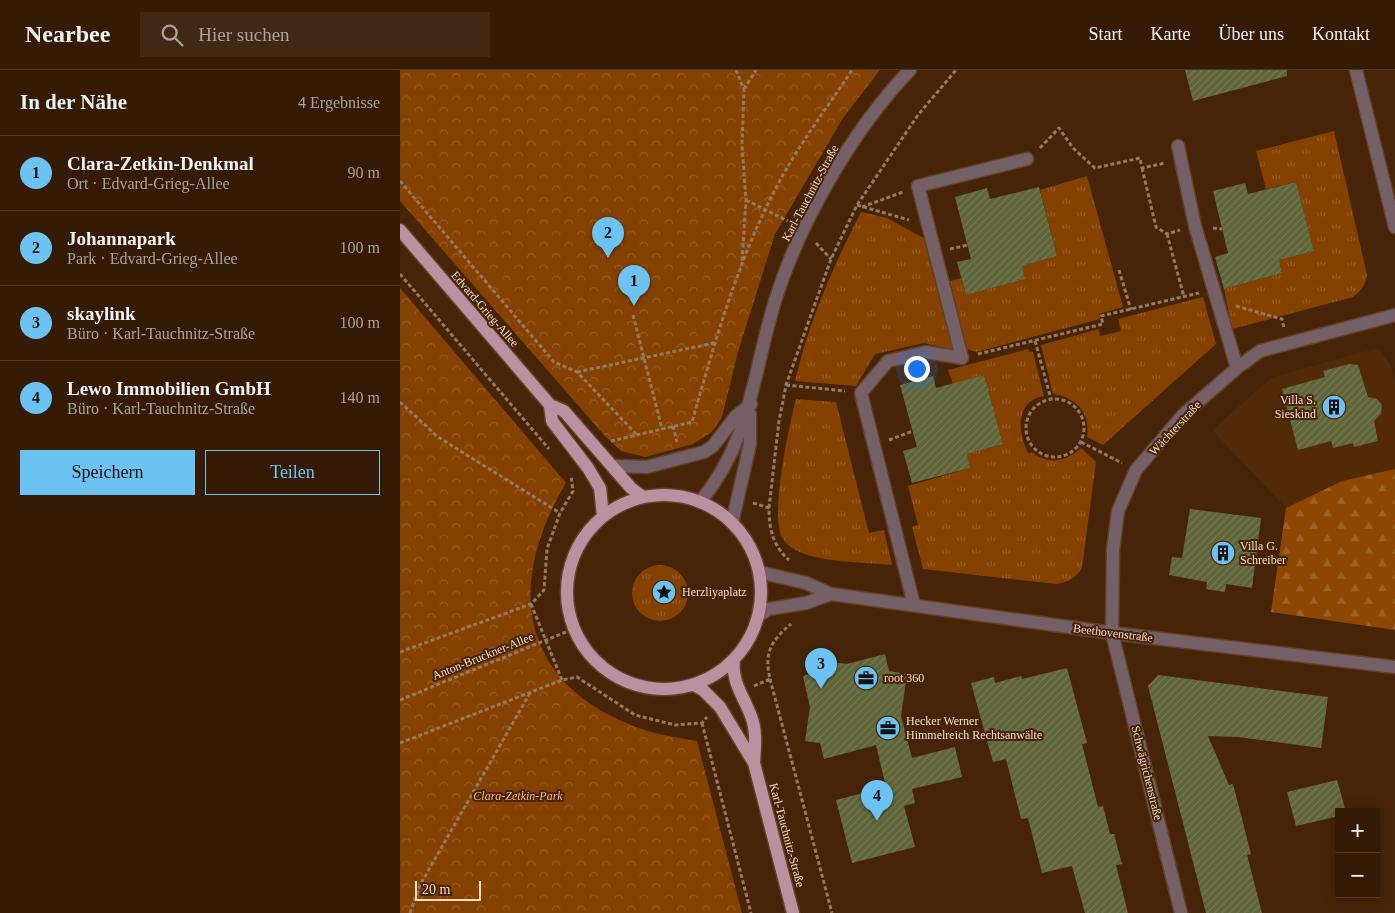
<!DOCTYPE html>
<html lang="de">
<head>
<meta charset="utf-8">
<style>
	:root { --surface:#351b06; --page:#402814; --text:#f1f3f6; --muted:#aaa19b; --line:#4f3928; --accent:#6cc3f2 }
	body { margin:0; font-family:"Times New Roman",serif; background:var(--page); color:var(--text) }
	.controls { position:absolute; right:15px; bottom:15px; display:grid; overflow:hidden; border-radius:0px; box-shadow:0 2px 12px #0003 }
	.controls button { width:45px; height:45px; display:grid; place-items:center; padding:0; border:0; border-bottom:1px solid var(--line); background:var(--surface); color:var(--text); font:25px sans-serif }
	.scale { position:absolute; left:15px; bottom:12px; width:66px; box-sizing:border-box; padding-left:5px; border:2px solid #f2dbcc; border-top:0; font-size:14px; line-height:18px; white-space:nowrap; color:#f2dbcc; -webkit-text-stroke:4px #472408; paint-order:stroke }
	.you { position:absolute; left:516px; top:298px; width:18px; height:18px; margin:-12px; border:4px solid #fff; border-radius:50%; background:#1a73e8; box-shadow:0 0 0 8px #1a73e833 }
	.badge { display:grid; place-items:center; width:32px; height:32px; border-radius:50%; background:var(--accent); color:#111; font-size:16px; font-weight:700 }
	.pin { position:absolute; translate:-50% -41px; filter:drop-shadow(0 1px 2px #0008) }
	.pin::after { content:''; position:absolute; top:26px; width:18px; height:15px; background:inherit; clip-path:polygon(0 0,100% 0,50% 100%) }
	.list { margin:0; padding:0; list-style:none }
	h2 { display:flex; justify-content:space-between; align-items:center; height:65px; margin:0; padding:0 20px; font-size:21px }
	h2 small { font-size:16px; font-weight:400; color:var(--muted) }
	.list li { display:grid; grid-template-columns:32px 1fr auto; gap:15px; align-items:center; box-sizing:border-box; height:75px; padding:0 20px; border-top:1px solid var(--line) }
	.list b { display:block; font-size:19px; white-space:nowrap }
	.list p { margin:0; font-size:16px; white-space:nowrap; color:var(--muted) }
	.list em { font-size:16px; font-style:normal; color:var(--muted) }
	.actions { display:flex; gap:10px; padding:15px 20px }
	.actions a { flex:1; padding:11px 0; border:1px solid var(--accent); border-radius:0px; text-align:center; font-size:18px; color:var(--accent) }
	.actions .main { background:var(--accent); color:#111 }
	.icon { flex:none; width:28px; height:28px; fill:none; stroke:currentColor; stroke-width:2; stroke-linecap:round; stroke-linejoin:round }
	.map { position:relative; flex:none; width:995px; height:843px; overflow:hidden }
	header { display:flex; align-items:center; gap:30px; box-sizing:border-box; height:70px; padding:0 25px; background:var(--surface); border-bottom:1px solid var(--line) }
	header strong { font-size:24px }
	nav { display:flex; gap:28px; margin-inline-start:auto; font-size:18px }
	.search { width:350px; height:45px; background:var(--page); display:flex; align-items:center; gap:12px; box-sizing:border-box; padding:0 18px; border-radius:0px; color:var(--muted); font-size:19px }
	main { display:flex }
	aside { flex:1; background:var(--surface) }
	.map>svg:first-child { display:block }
	.built { fill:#532a08 }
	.grass { fill:url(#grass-tufts) }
	.forest { fill:url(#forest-firs) }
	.park { fill:url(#park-crowns) }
	.building { fill:url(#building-hatch) }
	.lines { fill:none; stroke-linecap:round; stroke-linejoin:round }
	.minor-casing { stroke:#624127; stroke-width:15 }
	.major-casing { stroke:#624127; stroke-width:15 }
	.path { stroke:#967963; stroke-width:3; stroke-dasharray:4 2.5; stroke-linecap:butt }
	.minor { stroke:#756068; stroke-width:12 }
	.major { stroke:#bb90a0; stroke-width:12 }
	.labels { text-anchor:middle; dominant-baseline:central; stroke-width:4; stroke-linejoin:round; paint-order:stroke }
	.street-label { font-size:12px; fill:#f2dbcc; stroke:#472408 }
	.poi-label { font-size:12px; fill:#f2dbcc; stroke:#472408; text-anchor:start }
	.park-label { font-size:12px; font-style:italic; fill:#f3b78e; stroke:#472408 }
</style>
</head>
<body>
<header>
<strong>Nearbee</strong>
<div class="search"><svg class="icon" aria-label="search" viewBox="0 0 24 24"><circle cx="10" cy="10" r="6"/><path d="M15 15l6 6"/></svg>Hier suchen</div>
<nav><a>Start</a><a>Karte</a><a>Über uns</a><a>Kontakt</a></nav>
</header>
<main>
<aside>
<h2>In der Nähe<small>4 Ergebnisse</small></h2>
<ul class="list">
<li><span class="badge">1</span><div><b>Clara-Zetkin-Denkmal</b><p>Ort · Edvard-Grieg-Allee</p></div><em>90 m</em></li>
<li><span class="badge">2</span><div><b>Johannapark</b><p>Park · Edvard-Grieg-Allee</p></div><em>100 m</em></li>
<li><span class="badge">3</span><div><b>skaylink</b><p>Büro · Karl-Tauchnitz-Straße</p></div><em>100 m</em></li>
<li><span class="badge">4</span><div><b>Lewo Immobilien GmbH</b><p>Büro · Karl-Tauchnitz-Straße</p></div><em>140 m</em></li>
</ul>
<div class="actions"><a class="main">Speichern</a><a>Teilen</a></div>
</aside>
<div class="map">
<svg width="995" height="843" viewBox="0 0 995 843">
	<defs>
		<pattern id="grass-tufts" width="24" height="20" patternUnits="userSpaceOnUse" patternTransform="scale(1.25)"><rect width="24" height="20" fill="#854100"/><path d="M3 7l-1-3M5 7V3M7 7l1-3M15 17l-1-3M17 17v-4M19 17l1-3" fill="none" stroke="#975c24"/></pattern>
		<pattern id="forest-firs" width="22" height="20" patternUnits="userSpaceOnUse" patternTransform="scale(1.25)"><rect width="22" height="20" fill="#8e4702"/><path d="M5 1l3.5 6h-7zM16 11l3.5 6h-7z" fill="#9e6126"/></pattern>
		<pattern id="park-crowns" width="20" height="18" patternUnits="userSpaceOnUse" patternTransform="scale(1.25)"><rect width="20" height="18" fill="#854100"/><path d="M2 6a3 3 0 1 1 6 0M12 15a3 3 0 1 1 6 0" fill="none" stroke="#975c24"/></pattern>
		<pattern id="building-hatch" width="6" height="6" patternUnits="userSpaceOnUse" patternTransform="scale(1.25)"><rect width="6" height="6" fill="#5f6538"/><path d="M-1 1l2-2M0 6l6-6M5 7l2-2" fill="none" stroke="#767a54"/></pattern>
	</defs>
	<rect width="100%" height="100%" fill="#472408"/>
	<path class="built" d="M978,278L991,296L995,312V399L942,411L886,438L812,360L873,307Z"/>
	<path class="grass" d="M934,61L967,205C965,216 961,221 953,227L832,259L824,219L882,203L879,190L914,181L896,112L866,119L856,81Z
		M687,106L723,237L699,244L700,249L576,282L567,279L550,211L561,208L566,225L625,209L622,196L657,186L640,120Z
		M461,142L487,148L527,170L553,280L524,273L475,284L456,316L395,311C409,252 433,196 461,142Z
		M803,227L816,274L703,375L687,367C691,343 676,327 653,324L641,275L699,259L700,266L721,261L718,249Z
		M628,279L630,282H633L644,326C615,331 617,364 629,384L632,382C648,395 666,392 681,378L696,392L682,498C676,508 668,512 657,514L523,499L512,457L518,455L508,416L570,398L567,384L603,374L584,305L553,314L548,300Z
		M396,329L436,332L469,463L484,460L492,495C464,492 417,493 394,479C389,476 383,471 381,465C371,440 389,356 396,329Z
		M232 523a28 28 0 1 1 56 0a28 28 0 1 1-56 0Z"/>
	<path class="forest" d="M995,399V560L871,542L886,438L942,411Z"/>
	<path class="park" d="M0,0H480L443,48L375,164L338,282L322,347L312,362L293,374L245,387L221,381L204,365L0,131Z
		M0,218L166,413C102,520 122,620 248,661C264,666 281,668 297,671L342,843H0Z"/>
	<path class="building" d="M785,0H887V6L793,31Z
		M896,112L914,181L879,190L882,203L824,219L815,187L828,183L813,121L845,113L848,124Z
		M639,117L657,186L622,196L625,209L566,225L557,192L571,189L555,127L587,118L590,129Z
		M949,294L958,295L968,327L977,329L982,335L981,344L974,351L978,371L954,377L953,373L933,378L931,371L898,380L882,319L925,307L923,301Z
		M584,305L603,374L567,384L570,398L512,413L503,381L517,377L500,315L533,306L536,318Z
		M790,439L861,448L852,518L826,514L825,522L806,519L807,512L769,505L772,487L782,488Z
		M485,584L489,601L507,604L501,646L512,688L555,677L562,707L512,719L515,733L504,736L515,777L452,793L436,730L486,717L476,675L424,689L420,673L405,671L410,637L403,606L416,602L418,590L447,594Z
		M667,598L687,673L682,674L698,737L703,736L710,764H714L722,794L716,795L728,843H685L672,796L642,803L628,748L621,749L606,689L593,692L571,613L594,607L595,613L621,606L622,609Z
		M758,605L928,627L921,678L838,667L808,666L829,715L833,714L851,784L847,785L862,843H806L748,616Z
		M937,710L946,742H939V746L896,756L887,722Z"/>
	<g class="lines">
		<g class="minor-casing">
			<path id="minor" d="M956,0L995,157
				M778,76L795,156L837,298
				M215,396L247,397L304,382L313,376L336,346L351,334
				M300,432C352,369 352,305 375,231C399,153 453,59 510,0
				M332,453L350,374V344
				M359,502L406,513L431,524L712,563L995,597
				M514,535L461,323L488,291L526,282L562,288L518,116L627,89
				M358,546L369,539L406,533L431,524
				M781,843L712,563L713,480L718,441L736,400L783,345L837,298L860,281L995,245"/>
		</g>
		<g class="major-casing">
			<path id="major" d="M0,160L150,335L164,341L231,418L243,427
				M150,335L152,351L188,398L200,418L203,446
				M167 522a97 97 0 1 1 194 0a97 97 0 1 1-194 0Z
				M334,590C331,611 344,627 351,646C357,661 355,678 354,693
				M294,615L303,620L320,637L354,693L393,843"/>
		</g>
		<path class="path" d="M336,0L344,20L342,75L346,130L342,192
			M344,19L356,0
			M640,78L659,58L673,78L695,98L740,88L742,98L765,93
			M742,98L756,157L767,164L780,160
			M0,111L154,292L177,302L236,364
			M346,130L388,151
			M457,135L509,150
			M462,137L503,122
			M813,158L822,159
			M767,164L784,227
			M416,173L431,189
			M550,179L568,175
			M719,200L731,240
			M0,204L149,379
			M836,236L882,249L884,258
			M233,245L262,359
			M635,271L651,329
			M578,284L703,254L701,246L799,223
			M177,302L314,273
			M386,315L445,321
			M626 358a29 29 0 1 1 58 0a29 29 0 1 1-58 0Z
			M0,332L38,367L160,443
			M273,356L277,372
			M489,370L513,361
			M211,371L292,352C316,268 340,182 383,105C403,69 429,35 452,0
			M681,372L722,393
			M353,433L369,438C369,459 373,476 389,490
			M369,438L379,351L386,315L431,189L457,135L518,45L556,0
			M131,534L162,610
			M0,582L131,534L144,520L147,479L160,443L173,421L171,406
			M370,609L432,843
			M354,616L370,609C364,582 371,571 391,554
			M0,630L173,559
			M302,653L351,843
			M0,673L162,610L177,607L235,645L275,655L302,653L307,647
			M10,843L20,815L130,623"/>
		<use href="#minor" class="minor"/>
		<use href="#major" class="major"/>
	</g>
	<defs>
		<g id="building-disc" transform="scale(1.25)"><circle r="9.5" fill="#6cc3f2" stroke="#472408"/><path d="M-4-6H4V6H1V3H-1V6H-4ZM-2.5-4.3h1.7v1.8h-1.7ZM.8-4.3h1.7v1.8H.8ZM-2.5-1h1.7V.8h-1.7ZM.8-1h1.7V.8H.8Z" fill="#111"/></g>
		<g id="sight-disc" transform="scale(1.25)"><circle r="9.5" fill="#6cc3f2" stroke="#472408"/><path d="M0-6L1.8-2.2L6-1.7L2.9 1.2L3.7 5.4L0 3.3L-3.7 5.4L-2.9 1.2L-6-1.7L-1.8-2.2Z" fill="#111"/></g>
		<g id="office-disc" transform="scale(1.25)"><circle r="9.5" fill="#6cc3f2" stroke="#472408"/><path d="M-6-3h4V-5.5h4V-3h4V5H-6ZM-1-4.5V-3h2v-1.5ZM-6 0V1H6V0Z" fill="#111"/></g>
	</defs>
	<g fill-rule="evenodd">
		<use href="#building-disc" x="934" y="337"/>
		<use href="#building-disc" x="823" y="483"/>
		<use href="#sight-disc" x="264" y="522"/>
		<use href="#office-disc" x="466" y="608"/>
		<use href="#office-disc" x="488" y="658"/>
	</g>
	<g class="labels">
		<g class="street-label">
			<text transform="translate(410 123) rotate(-62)">Karl-Tauchnitz-Straße</text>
			<text transform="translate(85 239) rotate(49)">Edvard-Grieg-Allee</text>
			<text transform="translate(775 358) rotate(-47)">Wächterstraße</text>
			<text transform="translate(713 563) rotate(7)">Beethovenstraße</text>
			<text transform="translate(83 586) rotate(-22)">Anton-Bruckner-Allee</text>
			<text transform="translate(747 703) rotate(76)">Schwägrichenstraße</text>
			<text transform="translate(387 765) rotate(75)">Karl-Tauchnitz-Straße</text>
		</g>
		<g class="poi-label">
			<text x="916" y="330" text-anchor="end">Villa S.<tspan x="916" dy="14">Sieskind</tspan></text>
			<text x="840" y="476">Villa G.<tspan x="840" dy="14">Schreiber</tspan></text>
			<text x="282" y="522">Herzliyaplatz</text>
			<text x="484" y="608">root 360</text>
			<text x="506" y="651">Hecker Werner<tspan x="506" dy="14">Himmelreich Rechtsanwälte</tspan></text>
		</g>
		<g class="park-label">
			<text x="118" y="726">Clara-Zetkin-Park</text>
		</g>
	</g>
</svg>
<div class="controls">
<button>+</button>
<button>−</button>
</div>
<div class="scale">20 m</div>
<div class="you"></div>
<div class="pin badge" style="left:234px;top:236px">1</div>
<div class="pin badge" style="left:208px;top:188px">2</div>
<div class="pin badge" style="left:421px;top:619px">3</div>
<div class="pin badge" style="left:477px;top:751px">4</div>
</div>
</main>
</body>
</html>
